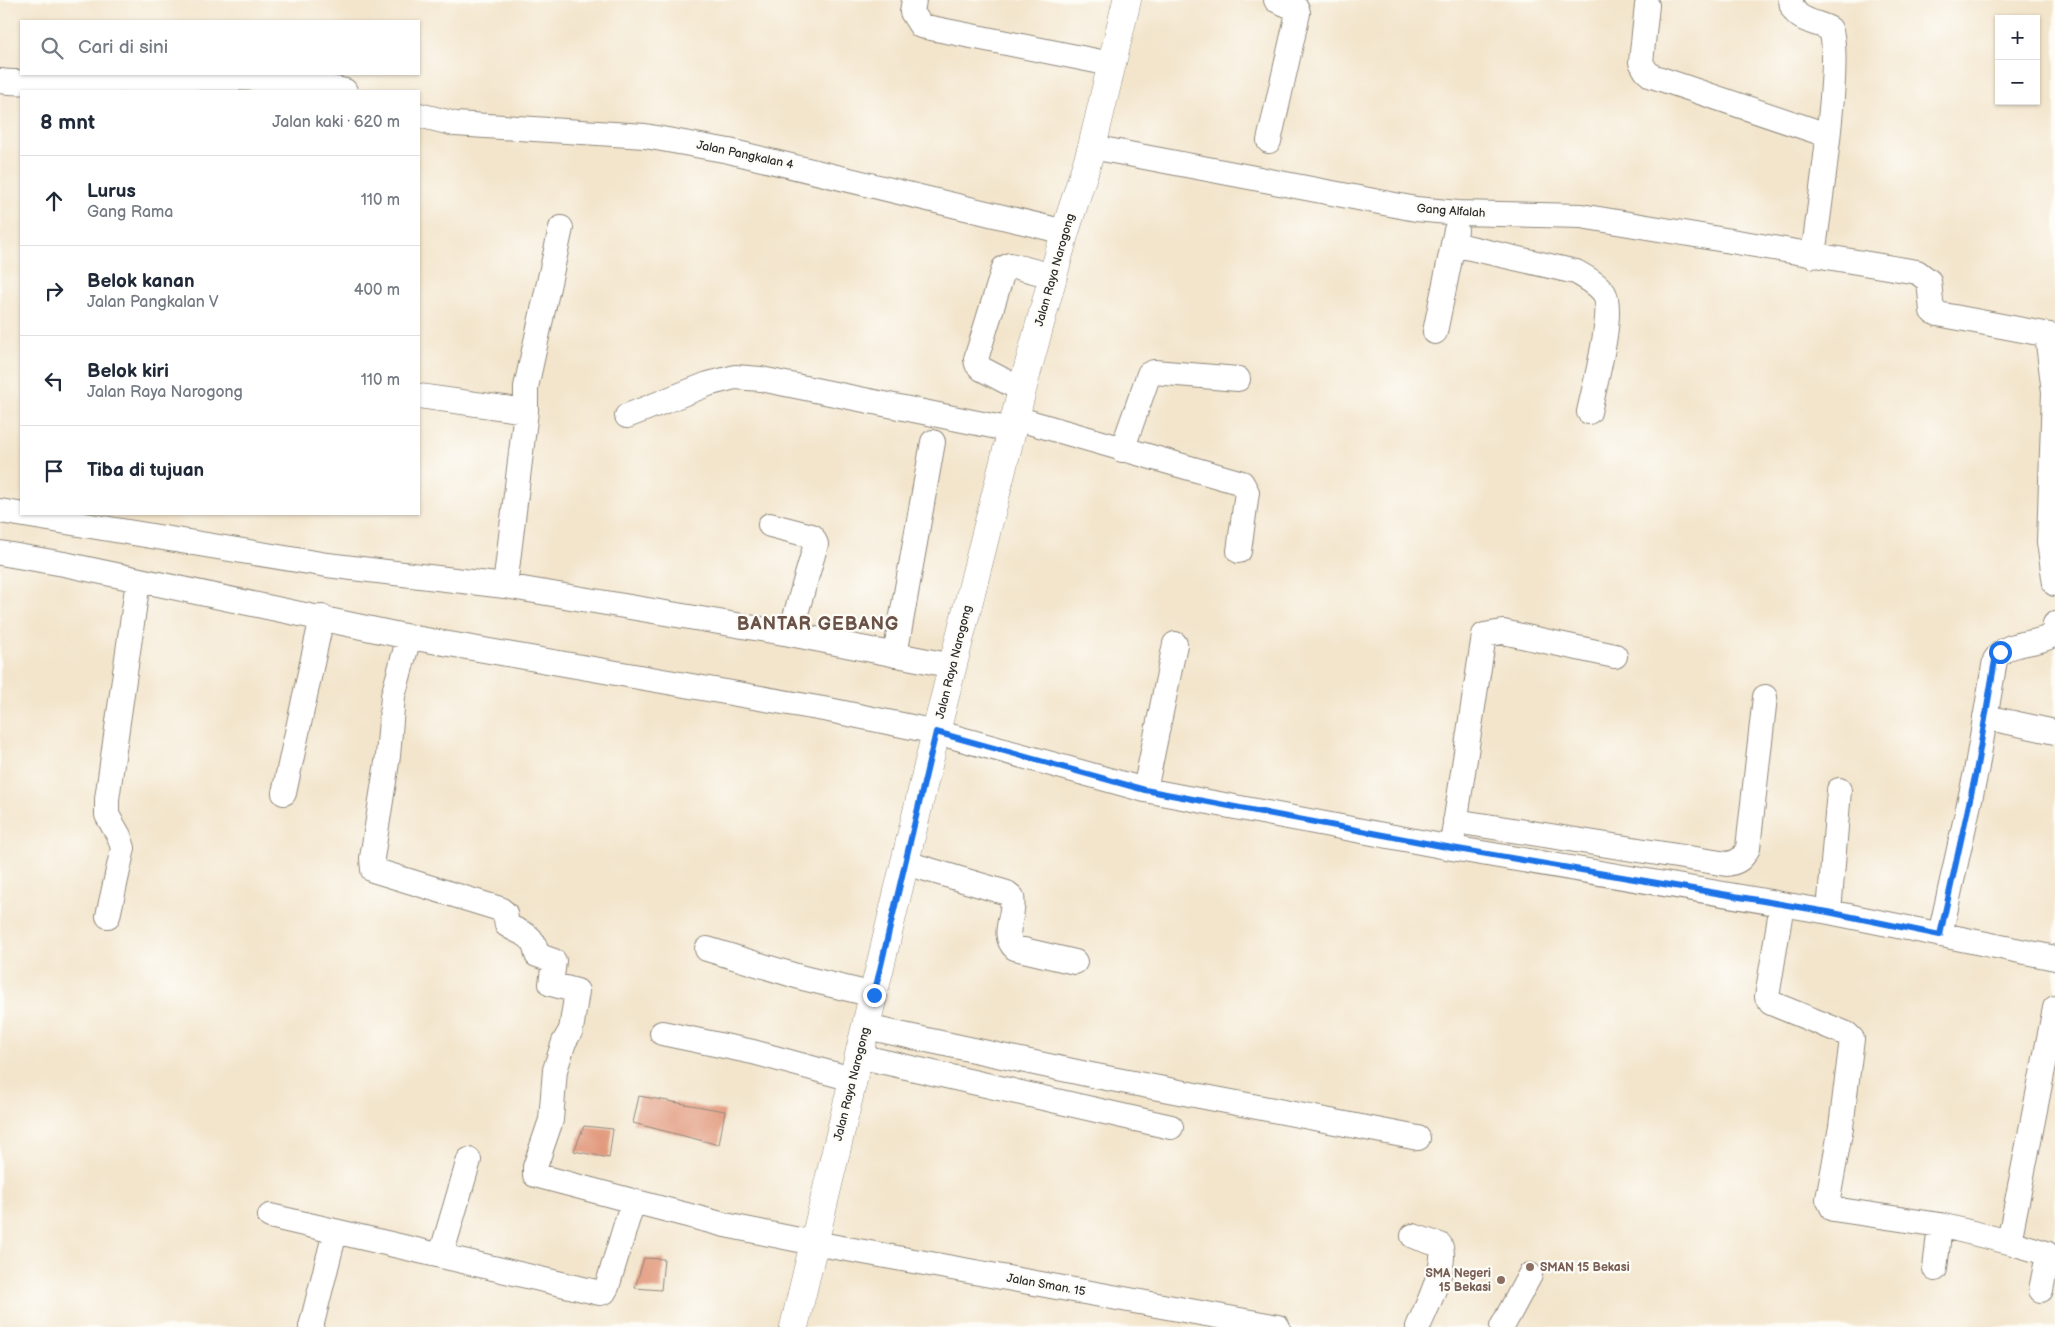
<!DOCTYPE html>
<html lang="id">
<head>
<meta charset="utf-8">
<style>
	:root { --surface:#fff; --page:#f2f2f3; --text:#1f2937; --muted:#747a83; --line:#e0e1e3 }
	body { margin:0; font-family:"Balsamiq Sans",sans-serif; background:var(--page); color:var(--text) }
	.controls { position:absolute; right:15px; top:15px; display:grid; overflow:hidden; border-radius:0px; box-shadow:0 1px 4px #0004 }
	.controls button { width:45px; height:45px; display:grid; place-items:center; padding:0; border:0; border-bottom:1px solid var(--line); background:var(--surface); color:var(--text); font:25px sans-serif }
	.stop { position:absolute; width:15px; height:15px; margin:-11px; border:4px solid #1a73e8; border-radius:50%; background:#fff }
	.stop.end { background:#1a73e8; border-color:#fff; box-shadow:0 1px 5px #0008 }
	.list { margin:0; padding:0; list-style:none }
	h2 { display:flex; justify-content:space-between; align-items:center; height:65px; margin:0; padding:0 20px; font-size:21px }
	h2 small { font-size:16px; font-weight:400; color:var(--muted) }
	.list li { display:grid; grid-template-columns:32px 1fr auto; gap:15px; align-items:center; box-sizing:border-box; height:90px; padding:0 20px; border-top:1px solid var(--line) }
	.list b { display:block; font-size:19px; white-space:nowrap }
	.list p { margin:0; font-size:16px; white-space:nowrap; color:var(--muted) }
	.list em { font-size:16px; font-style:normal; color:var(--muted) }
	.icon { flex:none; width:28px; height:28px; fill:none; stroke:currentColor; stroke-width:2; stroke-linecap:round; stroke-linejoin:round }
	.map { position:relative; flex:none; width:2055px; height:1327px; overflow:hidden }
	.search { position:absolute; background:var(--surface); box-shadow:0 1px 4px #0004; left:20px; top:20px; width:400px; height:55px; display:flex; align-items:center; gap:12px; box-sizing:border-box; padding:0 18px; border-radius:0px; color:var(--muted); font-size:19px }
	.panel { position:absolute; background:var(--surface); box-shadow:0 1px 4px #0004; left:20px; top:90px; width:400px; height:425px; border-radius:0px }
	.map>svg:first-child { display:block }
	.building { fill:#e29a7e }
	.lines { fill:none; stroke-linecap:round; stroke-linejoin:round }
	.minor-casing { stroke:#8f887c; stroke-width:26 }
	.major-casing { stroke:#8f887c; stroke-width:29 }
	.minor { stroke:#fff; stroke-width:24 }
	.major { stroke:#fff; stroke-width:28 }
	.route { stroke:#1a73e8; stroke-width:6 }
	.education-dot { fill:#8d6e63; stroke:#fdfcf7; stroke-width:2 }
	.labels { text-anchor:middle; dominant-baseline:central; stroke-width:4.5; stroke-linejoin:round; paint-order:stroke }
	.street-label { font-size:12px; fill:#2b2b2b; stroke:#fdfcf7 }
	.education-label { font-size:12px; font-weight:bold; fill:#785e54; stroke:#fdfcf7; text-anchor:start }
	.district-label { font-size:18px; font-weight:bold; letter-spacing:1px; fill:#6b5248; stroke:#fdfcf7 }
</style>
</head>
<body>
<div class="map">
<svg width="2055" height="1327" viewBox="0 0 2055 1327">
	<rect width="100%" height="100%" fill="#fdfcf7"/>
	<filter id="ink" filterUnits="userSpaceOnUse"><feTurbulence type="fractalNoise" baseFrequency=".02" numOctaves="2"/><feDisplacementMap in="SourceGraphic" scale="10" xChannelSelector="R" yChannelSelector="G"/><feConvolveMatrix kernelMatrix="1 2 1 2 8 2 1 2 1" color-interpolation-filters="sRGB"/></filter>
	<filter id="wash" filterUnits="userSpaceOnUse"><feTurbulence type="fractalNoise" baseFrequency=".0096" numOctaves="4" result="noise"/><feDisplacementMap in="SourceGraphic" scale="20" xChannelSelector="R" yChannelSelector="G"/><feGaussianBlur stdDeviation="1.12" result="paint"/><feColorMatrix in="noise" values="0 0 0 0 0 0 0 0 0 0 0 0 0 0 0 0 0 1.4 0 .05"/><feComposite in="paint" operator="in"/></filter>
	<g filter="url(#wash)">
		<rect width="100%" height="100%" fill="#f3e5cc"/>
		<g id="blocks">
			<path class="building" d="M639,1096L725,1111L719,1145L633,1123Z
				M584,1126L613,1129L609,1158L574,1151Z
				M644,1258L664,1259L661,1290L635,1288Z"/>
		</g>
	</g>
	<g filter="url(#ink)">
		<use href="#blocks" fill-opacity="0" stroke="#8f887c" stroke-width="1"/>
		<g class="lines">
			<g class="minor-casing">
				<path id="minor" d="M914,0L912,12L921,26L1111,64
					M1791,0C1792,21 1815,21 1830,29C1843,54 1818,217 1813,256
					M1647,5L1641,62L1646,71L1652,76L1827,135
					M0,81C23,84 46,82 69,82C162,82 254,69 345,91
					M419,115L455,124L645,136L729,151L1065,232
					M1269,141L1298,13L1297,9L1276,0
					M1092,147L1416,209L1458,213L1581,216L1917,272L1929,281L1932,311L1938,314L2055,336
					M1453,244L1576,272C1585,277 1598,284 1604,293C1615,312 1594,388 1589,412
					M1435,332L1456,230
					M2047,335L2054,392L2049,542L2055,584
					M1022,390L982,369L977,364L976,359L1004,268L1010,265L1053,276
					M419,396L526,411
					M627,416L708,384L735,377L761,379L1012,430
					M1015,418L1242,483L1247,492L1239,551
					M1122,450L1149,374L1154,372L1238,379
					M0,511L327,565L505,586L790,634L953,666
					M770,525L812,536L816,544L790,634
					M0,553L64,564L409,637L829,710L936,732L1145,790L1452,848L1829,912L2055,958
					M505,586L526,411V387L561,228
					M409,637L393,696L388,756L372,858L373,870L500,909L505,913L507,925C524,936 533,932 537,955L554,961L551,984L577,991L571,1030L564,1042L555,1070L551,1120L535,1167V1175L633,1201
					M895,655L933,442
					M1985,717L2055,732
					M1145,790L1175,644
					M284,793L322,617
					M1455,821L1727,864C1739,862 1743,858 1748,848L1765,697
					M1453,837L1484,635L1503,632L1615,656
					M906,863L1007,893L1012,897C1016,915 1000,934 1015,948L1075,962
					M1782,904L1767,997L1771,1003L1847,1034L1852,1039L1841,1127L1828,1199L1833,1209L1940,1225L2009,1242L2055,1008
					M1829,912L1839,790
					M108,916L123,848L119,836L107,815V799L138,581
					M1940,935L1976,772L1995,660C2007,640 2033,646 2051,636L2054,633L2055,624
					M707,949L803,978L874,995
					M866,1027L1091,1075L1418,1138
					M662,1033L753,1052L852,1079
					M858,1056L1171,1127
					M270,1216L600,1293L604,1292L607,1287L633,1201L725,1225L814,1243L1278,1327
					M1413,1236L1440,1245C1449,1264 1426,1308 1418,1327
					M2009,1242L2046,1253L2047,1260L2041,1290
					M441,1255L469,1160
					M1935,1269L1940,1225
					M311,1327L335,1232
					M1502,1327L1530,1275"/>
			</g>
			<g class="major-casing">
				<path id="major" d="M794,1327L936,732L1022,390L1065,232L1092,147L1127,0"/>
			</g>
			<use href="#minor" class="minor"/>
			<use href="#major" class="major"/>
		</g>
	</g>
	<g class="lines" filter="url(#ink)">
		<path class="route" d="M874,995L936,732L1145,790L1452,848L1828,912L1940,935L1976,772L1995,660L2000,652"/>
	</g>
	<g class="education-dot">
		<circle cx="1530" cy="1267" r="5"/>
		<circle cx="1501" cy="1280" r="5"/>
	</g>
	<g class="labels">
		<g class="street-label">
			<text transform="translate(745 155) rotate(12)">Jalan Pangkalan 4</text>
			<text transform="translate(1451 211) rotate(4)">Gang Alfalah</text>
			<text transform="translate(1055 270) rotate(-74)">Jalan Raya Narogong</text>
			<text transform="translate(954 662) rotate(-76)">Jalan Raya Narogong</text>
			<text transform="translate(852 1084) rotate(-76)">Jalan Raya Narogong</text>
			<text transform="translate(1046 1285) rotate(10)">Jalan Sman. 15</text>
		</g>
		<g class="education-label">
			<text x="1540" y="1267">SMAN 15 Bekasi</text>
			<text x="1491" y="1273" text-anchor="end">SMA Negeri<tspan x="1491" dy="14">15 Bekasi</tspan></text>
		</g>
		<g class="district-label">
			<text x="818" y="624">BANTAR GEBANG</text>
		</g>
	</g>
</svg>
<div class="controls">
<button>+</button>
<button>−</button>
</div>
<div class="stop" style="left:2000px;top:652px"></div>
<div class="stop end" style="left:874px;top:995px"></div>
<div class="search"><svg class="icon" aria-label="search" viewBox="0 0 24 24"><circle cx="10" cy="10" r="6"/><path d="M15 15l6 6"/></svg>Cari di sini</div>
<section class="panel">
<h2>8 mnt<small>Jalan kaki · 620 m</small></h2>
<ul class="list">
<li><svg class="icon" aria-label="ahead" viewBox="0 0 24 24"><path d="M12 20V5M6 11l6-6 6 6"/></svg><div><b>Lurus</b><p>Gang Rama</p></div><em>110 m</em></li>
<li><svg class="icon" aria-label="right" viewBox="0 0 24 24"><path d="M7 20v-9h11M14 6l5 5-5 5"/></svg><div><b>Belok kanan</b><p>Jalan Pangkalan V</p></div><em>400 m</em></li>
<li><svg class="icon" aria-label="left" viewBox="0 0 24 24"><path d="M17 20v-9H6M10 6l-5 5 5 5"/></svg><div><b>Belok kiri</b><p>Jalan Raya Narogong</p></div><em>110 m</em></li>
<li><svg class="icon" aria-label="arrive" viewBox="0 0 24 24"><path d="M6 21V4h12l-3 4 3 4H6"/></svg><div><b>Tiba di tujuan</b></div></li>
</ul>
</section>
</div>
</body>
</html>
